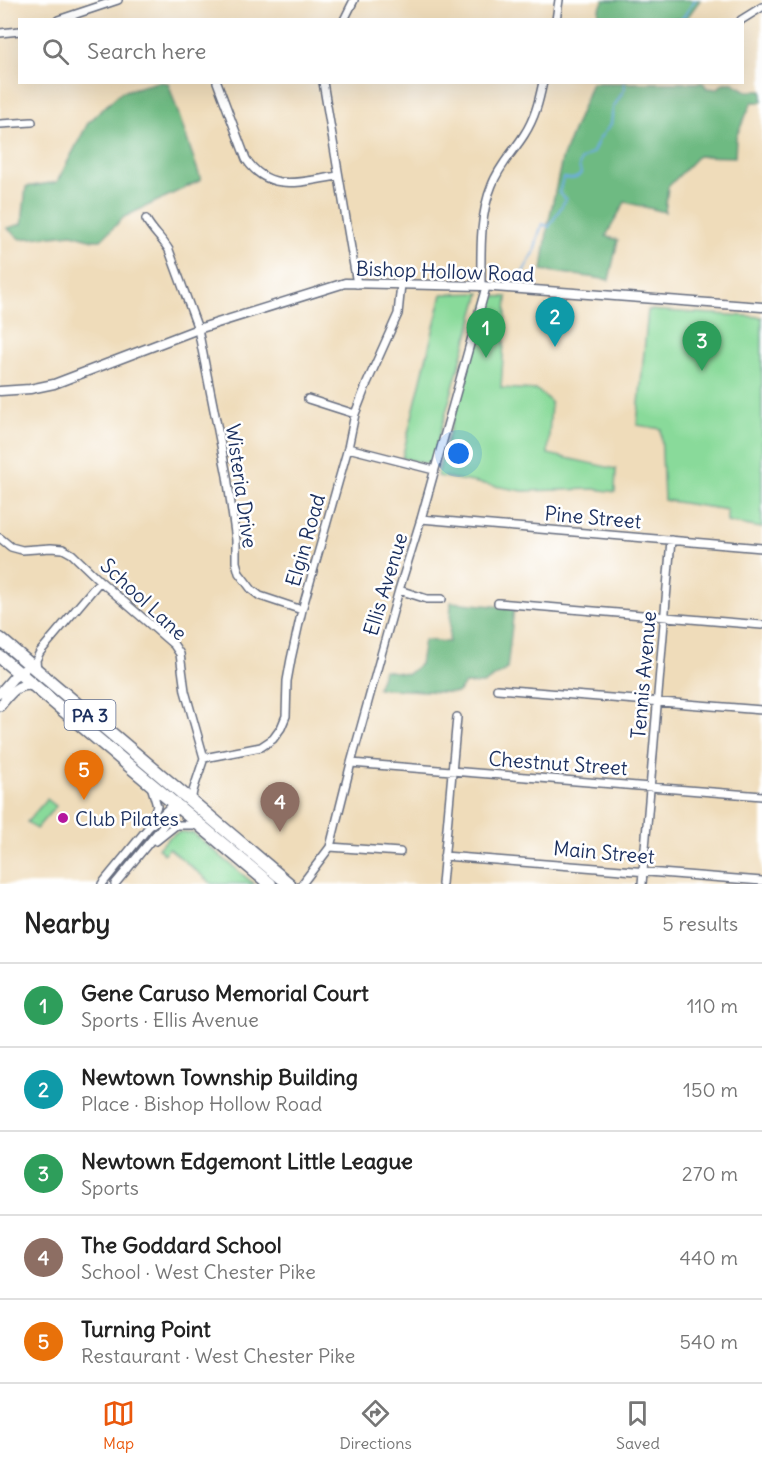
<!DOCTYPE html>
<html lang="en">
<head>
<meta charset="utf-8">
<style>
	:root { --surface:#fff; --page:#f2f2f2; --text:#222; --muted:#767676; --line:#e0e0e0; --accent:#ea580c }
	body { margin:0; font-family:Delius,sans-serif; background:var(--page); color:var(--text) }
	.you { position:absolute; left:459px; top:454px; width:21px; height:21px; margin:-15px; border:4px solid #fff; border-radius:50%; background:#1a73e8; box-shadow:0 0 0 9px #1a73e833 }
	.badge { display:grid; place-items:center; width:39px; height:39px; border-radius:50%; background:var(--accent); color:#fff; font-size:20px; font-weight:700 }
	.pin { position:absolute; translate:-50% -50px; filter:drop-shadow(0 2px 3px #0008) }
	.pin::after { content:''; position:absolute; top:32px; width:21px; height:18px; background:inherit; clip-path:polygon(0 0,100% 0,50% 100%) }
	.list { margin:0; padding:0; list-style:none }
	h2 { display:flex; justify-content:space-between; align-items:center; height:78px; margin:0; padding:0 24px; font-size:26px }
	h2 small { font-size:20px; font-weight:400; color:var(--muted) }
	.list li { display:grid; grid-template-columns:39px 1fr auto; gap:18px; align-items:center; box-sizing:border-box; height:84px; padding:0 24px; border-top:2px solid var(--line) }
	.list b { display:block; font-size:22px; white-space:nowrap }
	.list p { margin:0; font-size:20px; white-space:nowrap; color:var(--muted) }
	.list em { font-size:20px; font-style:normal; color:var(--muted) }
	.icon { flex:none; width:33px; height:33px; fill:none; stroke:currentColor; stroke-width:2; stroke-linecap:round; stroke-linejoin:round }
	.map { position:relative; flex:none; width:762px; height:884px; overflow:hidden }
	.search { position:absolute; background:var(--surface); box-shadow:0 6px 24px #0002; left:18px; right:18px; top:18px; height:66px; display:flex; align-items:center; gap:15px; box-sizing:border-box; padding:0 21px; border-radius:0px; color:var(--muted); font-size:22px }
	.sheet { height:498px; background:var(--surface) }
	nav { display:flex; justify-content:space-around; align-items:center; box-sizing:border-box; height:84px; border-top:2px solid var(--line); background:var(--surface); font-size:16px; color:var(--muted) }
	nav a { display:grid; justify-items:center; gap:3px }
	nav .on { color:var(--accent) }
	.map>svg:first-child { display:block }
	.green { fill:#89da9a; stroke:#52847c; stroke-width:1.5 }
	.forest { fill:#6eba82; stroke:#447470; stroke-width:1.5 }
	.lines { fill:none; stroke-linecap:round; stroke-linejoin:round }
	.stream { stroke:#6eace1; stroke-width:2 }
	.minor-casing { stroke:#656c7e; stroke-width:10 }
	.tertiary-casing { stroke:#656c7e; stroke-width:11 }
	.secondary-casing { stroke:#656c7e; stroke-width:12 }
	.trunk-casing { stroke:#656c7e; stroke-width:15 }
	.minor { stroke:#fff; stroke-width:7 }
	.tertiary { stroke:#fff; stroke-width:8 }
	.secondary { stroke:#fff; stroke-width:9 }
	.trunk { stroke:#fff; stroke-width:12 }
	.poi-dot { fill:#b5179e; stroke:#fff; stroke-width:2 }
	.labels { text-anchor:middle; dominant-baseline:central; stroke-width:5; stroke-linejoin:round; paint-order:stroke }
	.shield { fill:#fff; stroke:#5f6d8e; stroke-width:1.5 }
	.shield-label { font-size:18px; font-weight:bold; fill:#1b2f5e }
	.street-label { font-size:20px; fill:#1b2f5e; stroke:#fff }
	.poi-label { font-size:20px; fill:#1b2f5e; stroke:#fff; text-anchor:start }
</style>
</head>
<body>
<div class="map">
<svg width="762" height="884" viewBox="0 0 762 884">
	<rect width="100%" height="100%" fill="#fff"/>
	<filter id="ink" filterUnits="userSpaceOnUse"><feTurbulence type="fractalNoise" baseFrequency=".0167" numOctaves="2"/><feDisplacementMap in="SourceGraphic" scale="12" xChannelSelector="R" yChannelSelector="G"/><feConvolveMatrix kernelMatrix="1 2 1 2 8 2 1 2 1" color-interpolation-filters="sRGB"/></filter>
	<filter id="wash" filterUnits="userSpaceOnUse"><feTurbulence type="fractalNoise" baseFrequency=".008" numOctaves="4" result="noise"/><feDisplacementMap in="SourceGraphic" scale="24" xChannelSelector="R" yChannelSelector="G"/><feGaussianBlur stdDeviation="1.35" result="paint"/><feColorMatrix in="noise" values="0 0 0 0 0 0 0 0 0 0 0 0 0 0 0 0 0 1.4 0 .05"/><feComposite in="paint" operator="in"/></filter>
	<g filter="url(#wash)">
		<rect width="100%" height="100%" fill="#efdcba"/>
		<path class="green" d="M480,293L431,465L402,458L442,294Z
			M488,296L507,297L501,388L537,390L551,402L548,454L616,469L615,492L594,489L523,491L437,476Z
			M648,310L762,317V528L727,522V510L664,500L661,429L637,425Z
			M47,799L56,806L36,829L27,822Z
			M179,832L193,833L254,884H212L169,848L164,854L158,848L171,836Z"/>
		<path class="forest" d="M604,0H700L686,19H598L599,9Z
			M158,82L168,83L201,180L124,217L101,240H93L72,234L20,239L7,228L22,224L26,187L57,182L88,123L121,92Z
			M592,83H703L707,88L717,89L724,83H733L747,91H762V102H752L736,137L735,157L698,156L668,187L665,212L625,202L606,236L618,240L609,280L542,270L548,225L562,159Z
			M451,602L514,608L507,669L483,684H465L457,693L377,688L384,670L408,674L420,664L424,640L449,642Z"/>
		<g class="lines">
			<path class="stream" d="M681,20L695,0
				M520,277L534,253L539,233L543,224L549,227L566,199L559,193L563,178C571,179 577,180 581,173L579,166L581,160L593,152L599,139L611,124L613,108L625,88L624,82"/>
		</g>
	</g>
	<g filter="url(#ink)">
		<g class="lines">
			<g class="minor-casing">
				<path id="minor" d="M58,20L118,0
					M344,20L354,0
					M556,20L559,0
					M741,20L762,7
					M0,33L20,31
					M217,82L246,159C269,194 303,181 338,176
					M323,82L357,284
					M0,124L32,122
					M146,219C152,231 162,238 169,250L198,329L227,476L236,540V562L239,573L252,590L260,596L302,610
					M481,286C481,254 479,216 492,185C499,166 514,151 524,135C535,118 539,101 543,82
					M308,399L355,414
					M348,448L434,470
					M421,519L762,548
					M0,538L11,547L22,550L51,548L63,549L72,554L100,581L174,645L180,654L185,691L204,758L193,791L192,796L194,802
					M399,590L427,599H442
					M498,603L762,625
					M37,670L36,660L40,652L100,581
					M497,689L762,710
					M204,758L261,747L273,739L281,728L286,716L287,681L291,659L302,610L348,448L355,414L367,383L398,314L401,284
					M351,763L762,796
					M150,823L157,806L152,789
					M156,841L176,825H195
					M330,847L400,852
					M444,856L762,881
					M102,884L148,828L176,801
					M115,884L180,805
					M302,884L330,847L351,763L399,590L421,519L486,287
					M442,884L457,717
					M642,884L671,540"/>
			</g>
			<g class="tertiary-casing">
				<path id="tertiary" d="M0,391L30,389L54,384L198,329L345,283L481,286L762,307"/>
			</g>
			<g class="secondary-casing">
				<path id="secondary" d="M0,693L13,678L24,670
					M0,706C10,694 17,682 34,686"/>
			</g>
			<g class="trunk-casing">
				<path id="trunk" d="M0,639L289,884
					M0,657L270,884"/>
			</g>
			<use href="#minor" class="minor"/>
			<use href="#tertiary" class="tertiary"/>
			<use href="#secondary" class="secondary"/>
			<use href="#trunk" class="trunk"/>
		</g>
	</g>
	<circle class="poi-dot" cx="63" cy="818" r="6"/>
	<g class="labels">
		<rect class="shield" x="64.5" y="700" width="51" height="30" rx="4.5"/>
		<g class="shield-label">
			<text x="90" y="715">PA 3</text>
		</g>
		<g class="street-label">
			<text transform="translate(445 271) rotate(2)">Bishop Hollow Road</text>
			<text transform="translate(242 486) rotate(82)">Wisteria Drive</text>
			<text transform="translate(593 517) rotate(5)">Pine Street</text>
			<text transform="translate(305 540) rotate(-74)">Elgin Road</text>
			<text transform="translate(385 584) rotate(-73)">Ellis Avenue</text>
			<text transform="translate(144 599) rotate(43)">School Lane</text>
			<text transform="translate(643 675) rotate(-85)">Tennis Avenue</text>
			<text transform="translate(558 763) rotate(4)">Chestnut Street</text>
			<text transform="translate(604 852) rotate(5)">Main Street</text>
		</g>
		<g class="poi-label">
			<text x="75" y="818">Club Pilates</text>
		</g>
	</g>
</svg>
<div class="you"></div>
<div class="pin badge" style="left:486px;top:358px;background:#2e9e5b">1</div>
<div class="pin badge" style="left:555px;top:347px;background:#0f9aa8">2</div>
<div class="pin badge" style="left:702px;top:371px;background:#2e9e5b">3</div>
<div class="pin badge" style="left:280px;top:832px;background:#8d6e63">4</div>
<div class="pin badge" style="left:84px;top:800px;background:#e8710a">5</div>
<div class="search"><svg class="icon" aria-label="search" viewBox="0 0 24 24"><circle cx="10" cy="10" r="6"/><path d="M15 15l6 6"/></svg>Search here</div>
</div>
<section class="sheet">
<h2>Nearby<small>5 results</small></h2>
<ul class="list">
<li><span class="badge" style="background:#2e9e5b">1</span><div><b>Gene Caruso Memorial Court</b><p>Sports · Ellis Avenue</p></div><em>110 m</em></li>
<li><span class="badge" style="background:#0f9aa8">2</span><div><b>Newtown Township Building</b><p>Place · Bishop Hollow Road</p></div><em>150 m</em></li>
<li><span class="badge" style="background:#2e9e5b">3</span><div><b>Newtown Edgemont Little League</b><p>Sports</p></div><em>270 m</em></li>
<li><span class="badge" style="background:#8d6e63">4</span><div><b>The Goddard School</b><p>School · West Chester Pike</p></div><em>440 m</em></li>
<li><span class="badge" style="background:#e8710a">5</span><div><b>Turning Point</b><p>Restaurant · West Chester Pike</p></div><em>540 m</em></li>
</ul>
</section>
<nav>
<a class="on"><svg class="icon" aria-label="map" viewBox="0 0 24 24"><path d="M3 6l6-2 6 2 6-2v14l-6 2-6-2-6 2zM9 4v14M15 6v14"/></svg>Map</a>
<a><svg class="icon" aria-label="directions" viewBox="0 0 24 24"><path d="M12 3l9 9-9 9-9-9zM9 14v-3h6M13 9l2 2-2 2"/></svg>Directions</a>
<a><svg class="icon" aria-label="saved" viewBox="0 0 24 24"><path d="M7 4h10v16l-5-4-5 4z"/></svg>Saved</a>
</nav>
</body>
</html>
